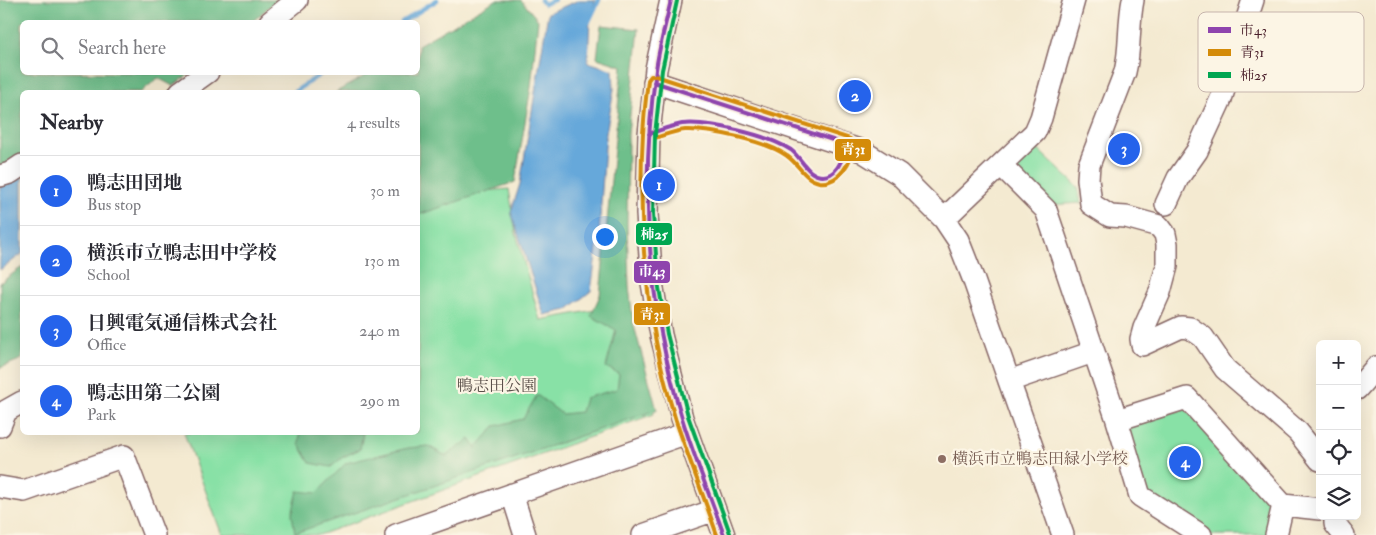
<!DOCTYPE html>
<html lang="en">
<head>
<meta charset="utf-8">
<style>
	:root { --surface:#fff; --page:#f7f7f7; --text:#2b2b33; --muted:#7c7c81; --line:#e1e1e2; --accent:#2563eb }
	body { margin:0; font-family:"IM FELL Double Pica","Noto Serif JP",serif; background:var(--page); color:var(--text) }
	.controls { position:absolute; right:15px; bottom:15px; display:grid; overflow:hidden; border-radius:8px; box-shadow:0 5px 20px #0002 }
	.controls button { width:45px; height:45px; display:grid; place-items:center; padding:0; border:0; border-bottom:1px solid var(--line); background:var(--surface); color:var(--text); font:25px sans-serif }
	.you { position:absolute; left:604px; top:236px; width:18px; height:18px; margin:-12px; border:4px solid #fff; border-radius:50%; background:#1a73e8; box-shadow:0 0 0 8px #1a73e833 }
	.badge { display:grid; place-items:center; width:32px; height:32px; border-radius:50%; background:var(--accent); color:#fff; font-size:16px; font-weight:700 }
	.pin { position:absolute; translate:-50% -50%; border:2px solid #fff; box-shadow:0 1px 5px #0006 }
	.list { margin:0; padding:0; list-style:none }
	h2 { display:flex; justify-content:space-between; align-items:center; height:65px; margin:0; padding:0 20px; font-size:21px }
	h2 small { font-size:16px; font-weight:400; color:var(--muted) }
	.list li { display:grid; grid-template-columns:32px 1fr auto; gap:15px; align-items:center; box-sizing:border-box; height:70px; padding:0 20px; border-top:1px solid var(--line) }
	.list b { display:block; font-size:19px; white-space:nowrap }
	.list p { margin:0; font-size:16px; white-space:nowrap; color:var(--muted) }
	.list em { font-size:16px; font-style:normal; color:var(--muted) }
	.icon { flex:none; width:28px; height:28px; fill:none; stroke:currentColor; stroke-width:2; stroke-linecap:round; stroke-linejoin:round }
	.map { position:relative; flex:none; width:1376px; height:535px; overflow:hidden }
	.search { position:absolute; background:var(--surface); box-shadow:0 5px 20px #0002; left:20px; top:20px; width:400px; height:55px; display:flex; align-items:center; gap:12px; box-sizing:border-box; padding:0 18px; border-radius:8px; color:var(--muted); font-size:19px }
	.panel { position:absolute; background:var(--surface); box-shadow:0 5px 20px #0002; left:20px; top:90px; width:400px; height:345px; border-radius:8px }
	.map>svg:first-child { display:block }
	.green { fill:#88e1a6; stroke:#698068 }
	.forest { fill:#6ebf8b; stroke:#5c6f5b }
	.water { fill:#66a8da; stroke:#586482 }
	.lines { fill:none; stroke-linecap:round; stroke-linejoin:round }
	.stream { stroke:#66a8da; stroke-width:4.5 }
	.minor-casing { stroke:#866665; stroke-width:24 }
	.minor { stroke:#fff; stroke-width:21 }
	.bus-1-casing { stroke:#fcf5e5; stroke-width:8 }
	.bus-2-casing { stroke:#fcf5e5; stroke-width:8 }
	.bus-3-casing { stroke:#fcf5e5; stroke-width:8 }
	.bus-1 { stroke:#8e44ad; stroke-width:4 }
	.bus-2 { stroke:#d48b09; stroke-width:4 }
	.bus-3 { stroke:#00a651; stroke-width:4 }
	.education-dot { fill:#8d6e63; stroke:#fcf5e5; stroke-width:2 }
	.labels { text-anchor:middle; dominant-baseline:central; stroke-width:4.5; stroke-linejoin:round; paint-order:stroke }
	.park-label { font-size:16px; fill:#5a504a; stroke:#fcf5e5 }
	.education-label { font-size:16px; fill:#785e54; stroke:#fcf5e5; text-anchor:start }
	.key { fill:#fcf5e5; stroke:#c7b5ad; stroke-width:1 }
	.key-label { font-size:14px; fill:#4a1f2b }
	.line-badge { stroke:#fcf5e5; stroke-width:2 }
	.badge-label { font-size:14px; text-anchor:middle; font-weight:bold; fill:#fff }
</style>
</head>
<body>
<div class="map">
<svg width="1376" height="535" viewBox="0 0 1376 535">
	<rect width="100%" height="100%" fill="#fcf5e5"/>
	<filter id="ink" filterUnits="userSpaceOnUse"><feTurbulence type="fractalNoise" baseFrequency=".02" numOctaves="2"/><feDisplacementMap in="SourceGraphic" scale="10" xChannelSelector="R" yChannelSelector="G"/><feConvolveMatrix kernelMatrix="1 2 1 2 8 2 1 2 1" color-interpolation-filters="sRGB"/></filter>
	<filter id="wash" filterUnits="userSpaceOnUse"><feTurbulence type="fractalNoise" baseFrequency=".0096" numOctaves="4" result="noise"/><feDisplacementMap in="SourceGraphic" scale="20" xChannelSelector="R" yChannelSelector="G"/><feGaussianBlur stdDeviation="1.12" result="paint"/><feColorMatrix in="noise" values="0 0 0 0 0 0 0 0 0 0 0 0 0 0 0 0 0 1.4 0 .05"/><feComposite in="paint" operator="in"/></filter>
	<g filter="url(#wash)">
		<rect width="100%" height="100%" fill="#f4ead1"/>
		<path class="green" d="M1033,145L1078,187L1081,203L1051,205L1014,170L1015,161Z
			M509,189L516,233L540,320L623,305L654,414L319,535H222L184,433L418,432V196Z
			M1186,409L1268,501L1273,513L1268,535H1211L1145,493L1126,431L1131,423Z"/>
		<path class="forest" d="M0,0H277L252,22H22V72L191,73L173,86L158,78L141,92H22V167L0,178Z
			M496,0H521L538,20L531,87L515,182L418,215V92H336L370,73L418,72V45Z
			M601,25L639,29L628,134L627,224L629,286L633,322L657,410L295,533L292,514L298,491L317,493L346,463L408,448L428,446L446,456L470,439L476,448L495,426L523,419L537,395L562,414L581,412L585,398L617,389L619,374L606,367L616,330L591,316L600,295L622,66L597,58Z
			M22,267V359L0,368V283Z
			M300,433V432L363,433L360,449L343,457L331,467L310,463L299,444Z"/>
		<path class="water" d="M579,0H595V3L590,19L588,62L613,70L614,89L606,133L599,233L591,291L567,310L544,315L511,212L520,184L548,13Z
			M22,175V254L0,270V186Z"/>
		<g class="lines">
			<path class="stream" d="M541,0L544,4L554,0
				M402,22L437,0
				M588,23L599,0
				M294,92L324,72"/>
		</g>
	</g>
	<g filter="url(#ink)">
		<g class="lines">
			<g class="minor-casing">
				<path id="minor" d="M671,0L656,69L649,134L647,214L652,283L661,335L682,418L724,535
					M1133,0C1128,24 1131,48 1125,72L1089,165L1088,179L1091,204L1110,216L1126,217L1159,226L1165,234L1167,244V266L1160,292L1144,328L1141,339L1142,345L1181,327L1190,328L1203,337L1225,369L1298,432L1320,460
					M270,22L297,0
					M654,82L862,151L899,174L944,219L958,240L973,278L1063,535
					M180,92L208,72
					M1001,165L1046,210L1117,420L1140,496L1201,535
					M0,176L10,173L22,165
					M1166,204L1178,178L1197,151L1221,99L1253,0
					M944,219L1035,132L1041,118L1074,0
					M1009,381L1093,352
					M1357,389L1376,367
					M1117,420L1187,398L1283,505L1276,535
					M0,426L6,411L22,402
					M0,487L24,491L124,456L154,535
					M512,494L525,535
					M1283,505L1320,509
					M1335,516V524L1344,535
					M396,535L687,433
					M643,535L715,510"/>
			</g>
			<use href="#minor" class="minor"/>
			<g class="bus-1-casing">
				<path id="bus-1" d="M671,0C666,23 659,47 656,70C639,189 647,303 682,418C694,457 710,496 724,535
					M649,134C660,130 671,126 682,124C709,121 768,135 791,150C802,158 807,176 823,176C838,176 843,156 848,145L654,82"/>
			</g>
			<g class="bus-2-casing">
				<path id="bus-2" d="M655,138C665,135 674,131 685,130C710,129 767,141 787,156C799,164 804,179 819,182C839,185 852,161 854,144L850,139L656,76H651L648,80C634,192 642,313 676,421C689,459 704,497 717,535"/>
			</g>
			<g class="bus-3-casing">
				<path id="bus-3" d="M677,1L662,70L655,134L653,214L658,282L667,334L688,416L730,533"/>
			</g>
			<use href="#bus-1" class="bus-1"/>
			<use href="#bus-2" class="bus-2"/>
			<use href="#bus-3" class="bus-3"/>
		</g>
	</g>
	<circle class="education-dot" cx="942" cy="459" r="5"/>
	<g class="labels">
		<g class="park-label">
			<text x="497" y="386">鴨志田公園</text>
		</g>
		<g class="education-label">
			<text x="952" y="459">横浜市立鴨志田緑小学校</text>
		</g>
	</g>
	<rect x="1198" y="12" width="166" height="80" rx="8" class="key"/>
	<rect x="1208" y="27" width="23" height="6" fill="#8e44ad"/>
	<rect x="1208" y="49" width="23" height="7" fill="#d48b09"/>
	<rect x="1208" y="72" width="23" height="6" fill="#00a651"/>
	<g class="key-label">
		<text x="1240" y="35">市43</text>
		<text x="1240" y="57">青31</text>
		<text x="1240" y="80">柿25</text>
	</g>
	<g class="line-badge">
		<rect x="834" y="138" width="38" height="24" rx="5" fill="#d48b09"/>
		<rect x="635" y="222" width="38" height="24" rx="5" fill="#00a651"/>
		<rect x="633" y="260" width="38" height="24" rx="5" fill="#8e44ad"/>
		<rect x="633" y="302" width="38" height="24" rx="5" fill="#d48b09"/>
	</g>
	<g class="badge-label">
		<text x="853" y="154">青31</text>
		<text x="654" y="239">柿25</text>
		<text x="652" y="276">市43</text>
		<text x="652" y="319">青31</text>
	</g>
</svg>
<div class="controls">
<button>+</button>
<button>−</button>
<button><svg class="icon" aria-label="locate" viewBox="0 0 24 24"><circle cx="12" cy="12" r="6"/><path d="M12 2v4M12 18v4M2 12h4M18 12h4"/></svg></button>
<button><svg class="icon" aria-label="layers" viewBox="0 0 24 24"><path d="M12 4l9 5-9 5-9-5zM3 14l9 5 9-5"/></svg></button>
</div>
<div class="you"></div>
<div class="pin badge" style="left:659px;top:185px">1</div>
<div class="pin badge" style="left:855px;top:96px">2</div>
<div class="pin badge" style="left:1124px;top:149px">3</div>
<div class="pin badge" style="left:1185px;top:462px">4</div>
<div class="search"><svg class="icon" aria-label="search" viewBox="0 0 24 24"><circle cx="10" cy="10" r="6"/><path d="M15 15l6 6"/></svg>Search here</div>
<section class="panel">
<h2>Nearby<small>4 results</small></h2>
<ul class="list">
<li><span class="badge">1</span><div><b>鴨志田団地</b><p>Bus stop</p></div><em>30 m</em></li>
<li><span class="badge">2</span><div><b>横浜市立鴨志田中学校</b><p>School</p></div><em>130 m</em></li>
<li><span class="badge">3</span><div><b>日興電気通信株式会社</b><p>Office</p></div><em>240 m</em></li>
<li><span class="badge">4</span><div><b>鴨志田第二公園</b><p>Park</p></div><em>290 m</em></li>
</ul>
</section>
</div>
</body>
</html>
